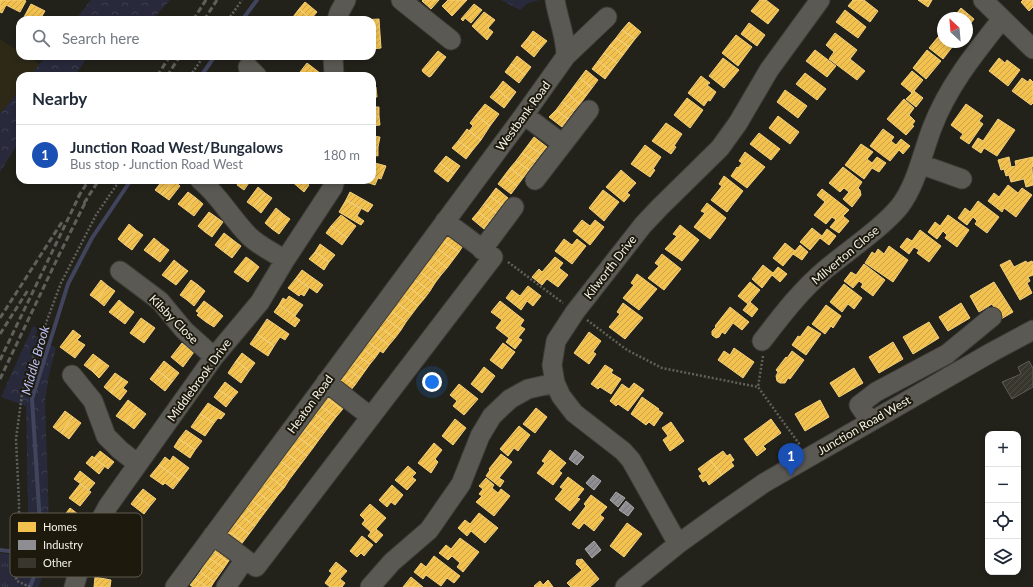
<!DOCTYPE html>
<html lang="en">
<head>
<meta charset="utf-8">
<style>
	:root { --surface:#fff; --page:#f2f2f3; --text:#1f2937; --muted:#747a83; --line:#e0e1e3; --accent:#5e6367 }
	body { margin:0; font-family:Lato,sans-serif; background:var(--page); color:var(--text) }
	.controls { position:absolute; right:12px; bottom:12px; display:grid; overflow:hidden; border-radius:8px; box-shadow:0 2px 6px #0003 }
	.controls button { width:36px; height:36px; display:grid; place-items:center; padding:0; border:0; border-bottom:1px solid var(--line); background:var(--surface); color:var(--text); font:20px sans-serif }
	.compass { position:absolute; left:937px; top:12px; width:36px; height:36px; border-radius:50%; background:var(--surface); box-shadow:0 2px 6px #0003; rotate:334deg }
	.you { position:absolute; left:432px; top:382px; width:14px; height:14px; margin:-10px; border:3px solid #fff; border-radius:50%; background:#1a73e8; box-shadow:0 0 0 6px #1a73e833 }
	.badge { display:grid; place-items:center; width:26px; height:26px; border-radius:50%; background:var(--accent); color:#fff; font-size:13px; font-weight:700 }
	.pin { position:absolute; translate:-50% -33px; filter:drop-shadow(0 1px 2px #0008) }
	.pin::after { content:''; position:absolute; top:21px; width:14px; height:12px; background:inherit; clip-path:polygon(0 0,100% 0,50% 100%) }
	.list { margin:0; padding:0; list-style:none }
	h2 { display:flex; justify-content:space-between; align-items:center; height:52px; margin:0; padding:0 16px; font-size:17px }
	h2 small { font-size:13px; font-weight:400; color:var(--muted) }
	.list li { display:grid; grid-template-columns:26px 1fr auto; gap:12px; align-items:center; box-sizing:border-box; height:60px; padding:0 16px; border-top:1px solid var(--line) }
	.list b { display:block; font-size:15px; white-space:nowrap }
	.list p { margin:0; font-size:13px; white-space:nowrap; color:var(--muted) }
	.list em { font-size:13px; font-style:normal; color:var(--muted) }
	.icon { flex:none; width:22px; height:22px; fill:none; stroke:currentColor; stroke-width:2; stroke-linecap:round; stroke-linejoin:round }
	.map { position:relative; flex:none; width:1033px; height:587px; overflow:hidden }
	.search { position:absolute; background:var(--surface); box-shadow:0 2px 6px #0003; left:16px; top:16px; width:360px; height:44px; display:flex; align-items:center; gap:10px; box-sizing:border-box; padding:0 14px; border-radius:12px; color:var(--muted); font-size:15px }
	.panel { position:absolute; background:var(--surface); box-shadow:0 2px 6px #0003; left:16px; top:72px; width:360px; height:112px; border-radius:12px }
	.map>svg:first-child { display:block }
	.built { fill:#2e2917 }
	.grass { fill:url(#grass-tufts) }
	.forest { fill:url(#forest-crowns) }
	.homes { fill:url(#homes-hatch); stroke:#f3d07d }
	.industry { fill:url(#industry-hatch); stroke:#acabac }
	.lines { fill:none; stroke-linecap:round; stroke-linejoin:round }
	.stream { stroke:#41445d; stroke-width:4 }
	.building { fill:url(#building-hatch); stroke:#5c5b55 }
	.minor-casing { stroke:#3d3c37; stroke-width:21 }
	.path { stroke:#61605b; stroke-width:2.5; stroke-dasharray:2 2; stroke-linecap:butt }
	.minor { stroke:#5a5954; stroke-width:19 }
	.rail { stroke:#615f5b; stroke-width:3; stroke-dasharray:6 3; stroke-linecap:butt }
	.labels { text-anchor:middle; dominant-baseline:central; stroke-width:4; stroke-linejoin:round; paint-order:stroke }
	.street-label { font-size:12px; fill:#f5f2ea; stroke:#1d1a0d }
	.water-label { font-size:13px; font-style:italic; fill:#bac0f8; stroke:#1d1a0d }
	.key { fill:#1d1a0d; stroke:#5e5b4f; stroke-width:1 }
	.key-label { font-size:11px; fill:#f5f2ea }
</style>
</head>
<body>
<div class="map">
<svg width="1033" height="587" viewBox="0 0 1033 587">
	<defs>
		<pattern id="grass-tufts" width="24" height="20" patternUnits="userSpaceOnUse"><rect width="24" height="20" fill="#282a3c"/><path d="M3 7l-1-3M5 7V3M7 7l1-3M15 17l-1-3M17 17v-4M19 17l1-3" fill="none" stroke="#3d3f4f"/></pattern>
		<pattern id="forest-crowns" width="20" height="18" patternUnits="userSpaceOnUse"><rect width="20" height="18" fill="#282a3c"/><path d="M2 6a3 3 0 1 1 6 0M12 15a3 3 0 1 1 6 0" fill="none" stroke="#3d3f4f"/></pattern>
		<pattern id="homes-hatch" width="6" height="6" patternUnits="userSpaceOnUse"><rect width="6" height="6" fill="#f2c14e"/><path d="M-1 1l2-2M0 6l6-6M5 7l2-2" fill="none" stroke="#c8a34c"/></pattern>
		<pattern id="industry-hatch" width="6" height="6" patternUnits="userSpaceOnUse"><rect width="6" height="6" fill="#8d8d92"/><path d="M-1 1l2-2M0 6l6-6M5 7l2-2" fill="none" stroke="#767577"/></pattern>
		<pattern id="building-hatch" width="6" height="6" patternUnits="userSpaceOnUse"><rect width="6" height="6" fill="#39372d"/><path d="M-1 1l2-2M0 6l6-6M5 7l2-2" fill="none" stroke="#4c4b41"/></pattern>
	</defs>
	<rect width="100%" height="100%" fill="#22211a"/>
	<path class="built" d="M0,39L20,52V56H27L40,64L30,76H20V89L0,114Z"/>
	<path class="grass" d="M501,0H539L527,4L520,10Z
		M0,553L46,559L39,587H0Z"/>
	<path class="forest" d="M91,0H170L152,20H75Z
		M46,56H88L75,76H30Z
		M20,89V140L0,172V114Z
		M33,326L38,328L35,336L56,348L49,374L45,401L50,548L46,559L29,557L26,406L1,397Z"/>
	<path class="homes" d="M0,0H24L26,1L20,12L6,5L2,13L0,12Z
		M423,0H439L431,9L422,1Z
		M448,0H467L452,16L442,6Z
		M760,0H766L779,10L768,24L751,11Z
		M853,0H864L878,11L870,22L848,6Z
		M918,0H932L928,7Z
		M1023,0H1033V7L1029,11L1021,2Z
		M305,2L317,12L311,19L299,9Z
		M31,4L45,11L42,16L48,20H30L24,17Z
		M474,4L482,10L471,23L465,18L463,21L461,19Z
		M961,8L974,19L967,28V18H953Z
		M299,9L311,19L310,20H296L293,17Z
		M845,10L866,27L858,38L836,22Z
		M484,12L495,20L488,28L493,32L487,40L472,26Z
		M379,19L381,48L372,49V20H362Z
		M629,22L641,32L635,39L622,30Z
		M749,23L765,35L757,46L741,34Z
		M622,30L635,39L629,47L616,38Z
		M533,31L547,41L540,49L527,39Z
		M943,31V42H956L943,59L929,48Z
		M835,33L857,50L850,59L865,71L857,80L829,59L834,52L826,45Z
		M736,35L752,47L738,66L722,53Z
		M616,38L629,47L623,55L610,45Z
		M527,39L540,49L534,57L521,46Z
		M610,45L623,55L617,63L604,53Z
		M815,50L836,66L827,77L806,61Z
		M927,50L941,61L926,79L913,68Z
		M438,51L446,57L431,76L429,77L423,72L422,70Z
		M604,53L617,63L611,71L598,61Z
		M517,56L531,67L525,75L511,64Z
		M723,58L739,70L724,88L709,76Z
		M999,58L1005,63L1007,60L1020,70L1008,86L989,71Z
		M598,61L611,71L605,79L592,69Z
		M307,63L320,73L318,76H305L300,72Z
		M511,64L525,75L519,83L505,72Z
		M586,70L598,80L592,88L580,78Z
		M912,71L923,80L914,91L923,98L916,107L906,99L912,93L901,84Z
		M805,73L826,89L817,100L796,84Z
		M701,76L710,83L707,85L716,92L710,101L708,100L704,106L688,93Z
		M580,78L592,88L586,96L574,86Z
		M1022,78L1028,82L1030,79L1033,82V103L1031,105L1012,91Z
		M503,81L516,92L510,100L497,89Z
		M574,86L586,96L580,104L568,94Z
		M376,87L377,97L372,98V88Z
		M497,89L510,100L504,108L490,97Z
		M785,90L807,106L798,118L777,102Z
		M568,94L580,104L574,111L562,102Z
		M687,98L703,110L690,128L674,115Z
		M904,99L914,108L909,115L915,121L912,125L914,126L906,135L887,119Z
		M562,102L574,111L568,119L556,110Z
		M485,104L499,114L490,126L476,115Z
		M966,104L983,116L979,121L983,124L969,144L960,138L963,134L951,125Z
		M372,107H379V116H372Z
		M556,110L568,119L562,127L549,117Z
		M476,115L490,126L481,140L469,131L473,126L470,123Z
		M372,116H379L380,125L372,126Z
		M778,116L799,132L790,144L769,128Z
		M998,119L1015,130L997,156L984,148L981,153L972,147L978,138L983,141Z
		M666,123L682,134L674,146L676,147L671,154L652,141Z
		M467,129L481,140L472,151L458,141Z
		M883,129L894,137L891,141L896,145L901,139L910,146L903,154L899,150L890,161L870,146Z
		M759,133L780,149L771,160L750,144Z
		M372,136L380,137L378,147L372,146Z
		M534,137L547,147L541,154L528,145Z
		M458,141L472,151L466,159L452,148Z
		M861,144L873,152L867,159L872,163L877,157L886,163L879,172L872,168L864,179L845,165Z
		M528,145L541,154L535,162L522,153Z
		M645,145L661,157L653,169L655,170L650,177L631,164Z
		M372,146L378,147V156L372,155Z
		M745,152L765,167L747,188L731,176L737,167L738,168L742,163L739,161Z
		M522,153L535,162L529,170L516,161Z
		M446,156L460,166L454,174L440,163Z
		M1009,157L1011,167L1016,166L1015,161L1033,157V166L1032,167L1033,185L1026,187L1024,179L1011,182L1009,175L1006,176L1004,169L1001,170L998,160Z
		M516,161L529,170L523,178L510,168Z
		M375,163L386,166L381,179L372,176V167L373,168Z
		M440,163L454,174L448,182L434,171Z
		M843,167L862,182L858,188L860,190L861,195L852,207L843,199L849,192L844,188L840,192L829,183Z
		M510,168L523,178L517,186L504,176Z
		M621,170L636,183L627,193L630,195L624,202L606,187Z
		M372,176L378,178L375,185L360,180H372Z
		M504,176L517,186L511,194L498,184Z
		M724,176L743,191L727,212L711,200L722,186L719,184Z
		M163,180H173L162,195L155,190Z
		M173,180L180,186L169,200L162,195Z
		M240,180H251L244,190L237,185Z
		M290,180H302L309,185L304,192Z
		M1008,185L1018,193L1022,188L1032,195L1016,217L1004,208L1002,212L988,201L994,193L999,197Z
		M258,187L265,193L254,207L247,202Z
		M496,188L508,198L502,205L490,196Z
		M822,189L849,210L843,216L849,221L839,233L830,227L836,220L832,217L826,224L814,215L825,202L817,195Z
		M603,190L619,202L604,221L589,208Z
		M188,192L196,198L186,210L178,204Z
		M350,192L373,205L368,212L346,200Z
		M265,193L272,198L261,213L254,207Z
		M490,196L502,205L496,213L484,204Z
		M196,198L203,204L194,216L186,210Z
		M346,200L361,209L357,216L364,221L361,225L339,212Z
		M978,201L999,217L987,233L975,224L977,221L973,217L967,225L958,218L965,208L970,212Z
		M707,203L726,218L710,239L694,227L705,213L701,211Z
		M484,204L496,213L490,221L478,212Z
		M276,208L283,214L272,229L265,223Z
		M209,212L216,217L205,232L198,226Z
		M478,212L490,221L484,229L472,219Z
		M283,214L290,219L279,234L272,229Z
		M341,215L356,226L347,238L331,226Z
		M948,215L969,230L957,247L945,238L947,235L943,231L937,239L928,232L935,222L940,226Z
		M216,217L223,222L212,237L205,232Z
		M582,220L590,226L595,220L604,227L590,245L573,231Z
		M129,224L136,230L125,245L118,239Z
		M680,225L699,240L682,261L665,249L677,236L673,234Z
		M331,226L347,238L342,245L326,233Z
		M812,228L822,236L827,229L836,236L829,245L820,238L810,250L800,242Z
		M136,230L143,235L132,250L125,245Z
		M920,230L941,246L929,262L917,253L919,250L914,247L909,254L900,247L907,238L912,241Z
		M224,233L233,240L224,252L215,245Z
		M449,233L464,244L459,252L443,241Z
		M154,238L161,244L152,256L144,250Z
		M564,239L572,245L577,239L586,246L572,264L555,251Z
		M233,240L241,246L232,258L224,252Z
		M443,241L459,252L453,260L438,249Z
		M785,243L795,251L800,245L808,252L802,260L793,254L783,266L773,258Z
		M161,244L169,250L160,262L152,256Z
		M320,244L335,255L329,262L315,252Z
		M889,246L908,260L893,282L865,263L872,252L875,254L878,249L884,254Z
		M438,249L453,260L447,268L432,256Z
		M315,252L329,262L324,270L309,259Z
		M662,254L681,269L664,290L648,278L659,266L655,263Z
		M432,256L447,268L441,275L426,264Z
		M246,257L253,262L241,277L234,272Z
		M555,257L563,263L559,268L568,275L558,287L547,279L542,285L532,277L539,269L542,272Z
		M174,260L180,265L169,280L162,275Z
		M1010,260L1014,267L1026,261L1027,263L1032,261L1033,263V275L1028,277L1030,281L1027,283L1032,293L1020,300L1000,265Z
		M253,262L259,267L248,282L241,277Z
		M426,264L441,275L435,283L420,272Z
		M864,264L885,280L873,296L861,287L863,284L859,281L853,288L844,281L851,272L856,275Z
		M180,265L188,271L176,285L169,280Z
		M763,265L773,273L778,267L787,274L780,282L772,275L762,288L752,279Z
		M302,270L323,285L317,293L296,278Z
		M420,272L435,283L430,291L415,280Z
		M637,274L657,289L639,310L623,298L634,285L631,283Z
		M296,278L309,288L304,296L301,294L299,296L288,288Z
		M101,280L108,286L97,300L90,295Z
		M191,280L198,285L187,300L180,295Z
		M415,280L430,291L424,299L409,287Z
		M750,282L760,290L750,302L758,309L752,317L743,310L748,304L738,296Z
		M994,282L1013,312L1001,319L992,304L979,312L970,296Z
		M844,284L862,298L854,309L848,304L842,312L830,302Z
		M198,285L205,291L194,306L187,300Z
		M108,286L115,291L104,306L97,300Z
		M528,286L541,296L533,306L527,301L521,310L506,298L512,290L520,296Z
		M409,287L424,299L418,306L403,295Z
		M403,295L418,306L412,314L397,303Z
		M289,296L303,305L295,316L279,305L283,298L286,300Z
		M119,300L126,306L117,318L109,312Z
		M204,301L216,310L206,322L197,315L199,313L196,311Z
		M500,301L524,320L520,326L525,329L518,338L522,340L515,349L506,342L509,338L496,328L502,320L491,312Z
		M397,303L412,314L406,322L391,311Z
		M623,303L643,318L625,339L609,327L620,314L617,312Z
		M961,303L970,318L948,331L939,317Z
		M279,305L300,320L295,327L274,312Z
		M826,305L841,316L833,328L831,326L825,334L812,324Z
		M126,306L134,312L125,324L117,318Z
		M730,307L749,322L742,330L733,323L725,334L722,332L719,337L716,338L712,335V331L716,327L715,326Z
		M216,310L223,316L214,327L206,322Z
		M391,311L406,322L401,330L386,319Z
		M141,318L148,323L137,338L130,333Z
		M267,319L289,334L285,340L280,337L274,346L257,334Z
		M386,319L401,330L395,338L380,327Z
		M929,322L939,338L913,354L903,337Z
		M148,323L155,328L144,343L137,338Z
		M808,326L821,334L806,355L792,345L798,336L800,337Z
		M380,327L395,338L389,345L374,334Z
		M73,330L81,336L77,340L85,345L75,358L60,347Z
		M589,332L601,341L593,352L596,354L589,364L574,353Z
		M257,334L274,346L268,356L250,344Z
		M374,334L389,345L383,353L368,342Z
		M368,342L380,351L375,358L363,349Z
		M893,342L903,359L879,373L869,357Z
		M182,343L194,352L183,367L171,357Z
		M503,343L515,352L502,369L490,360Z
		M734,348L754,362L743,378L718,360L724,351L730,355Z
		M363,349L375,358L370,364L358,356Z
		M792,351L804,360L790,379L788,378L785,383H780L777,381L776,376L778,372L776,370L786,357L787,358Z
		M242,353L255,363L249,371L236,361Z
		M93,354L101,360L92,371L84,365Z
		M358,356L370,364L365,371L353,363Z
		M101,360L109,366L99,378L92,371Z
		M164,361L179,373L172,382L157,370Z
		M236,361L249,371L241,383L228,373Z
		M353,363L365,371L360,378L348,369Z
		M605,365L613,370L611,373L621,379L611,394L600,387L598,389L591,384Z
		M484,367L495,376L482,393L471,384Z
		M854,368L863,383L839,397L830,383Z
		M348,369L360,378L355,385L343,376Z
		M157,370L172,382L165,391L150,379Z
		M115,373L122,378L111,393L104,387Z
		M343,376L355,385L350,391L338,383Z
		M122,378L128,382L123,388L127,391L120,400L111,393Z
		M225,382L238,392L232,399L219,390Z
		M634,383L644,390L628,411L618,404L616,406L610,401L622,384L629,389Z
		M459,384L478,399L464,415L453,406L457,401L450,395Z
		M219,390L232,399L226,407L214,397Z
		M332,391L347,402L342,410L327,398Z
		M642,397L659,409L658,410L663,413L654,426L649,422L646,425L631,414Z
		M327,398L342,410L336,417L321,406Z
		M128,400L137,407L125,422L116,416Z
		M820,400L829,417L805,431L795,414Z
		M208,403L225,414L221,419L218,418L214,423L200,414Z
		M321,406L336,417L330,425L315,414Z
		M137,407L146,414L134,429L125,422Z
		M536,408L547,417L535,433L523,424Z
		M65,411L73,417L61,433L53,427Z
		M200,414L214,423L205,436L191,427Z
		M315,414L330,425L324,433L309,422Z
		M73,417L81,423L69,439L61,433Z
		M455,419L466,428L453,445L442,436Z
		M771,419L781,433L763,446L766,449L757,456L744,439Z
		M309,422L324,433L318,441L304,430Z
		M671,422L684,441L670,451L663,440L668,436L662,428Z
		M519,426L530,435L518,451L514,448L508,456L500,449Z
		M186,430L202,441L195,450L179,439Z
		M304,430L318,441L313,448L298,437Z
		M298,437L313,448L307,456L292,445Z
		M179,439L195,450L190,458L174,447Z
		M434,443L442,450L435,459L438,462L431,473L418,463Z
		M292,445L307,456L301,464L286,453Z
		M550,450L566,463L559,471L562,473L553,485L537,473L545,463L542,461Z
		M100,451L114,462L108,469L94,458Z
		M723,451L727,456L730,454L734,460L731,462L734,466L722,475L710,460Z
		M286,453L301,464L295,472L280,461Z
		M501,454L512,462L499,478L504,481L500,487L486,476L490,470L489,469Z
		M92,456L105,466L99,474L86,463Z
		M173,456L189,468L180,480L159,465L165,457L170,461Z
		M710,460L722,475L709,485L706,480L703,482L699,476L702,474L698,469Z
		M280,461L295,472L289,480L274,469Z
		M159,465L180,480L173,489L165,483L163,485L150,476Z
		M408,466L416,473L412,477L416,480L407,490L395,480Z
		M274,469L289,480L284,488L269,476Z
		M80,471L95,483L89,490L74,479Z
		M269,476L284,488L278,495L263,484Z
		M568,477L584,489L577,498L580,499L570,511L555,499L563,489L560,487Z
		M486,478L494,485L492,488L498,493L501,489L510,496L494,516L476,502L482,496L479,494L483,489L479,486Z
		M80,484L91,492L80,506L69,498Z
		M263,484L278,495L272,503L257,492Z
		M392,485L403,495L395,505L391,502L387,507L379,500Z
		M143,489L156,499L150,506L137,496Z
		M257,492L272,503L266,511L251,500Z
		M591,495L607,507L600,515L604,518L594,531L584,523L579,529L572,524L586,506L584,504Z
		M137,496L150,506L144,514L131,504Z
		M251,500L266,511L260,519L245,507Z
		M370,504L386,518L376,529L383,535L376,543L368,536L371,532L362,524L365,520L360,515Z
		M245,507L260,519L255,526L240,515Z
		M70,508L78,514L68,528L66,526L62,531L56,526Z
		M479,513L498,528L485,543L471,531L467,536L458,528L465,520L470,524Z
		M240,515L255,526L249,534L234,523Z
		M234,523L249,534L243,542L228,531Z
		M627,523L642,534L624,557L610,546Z
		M228,531L243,542L237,550L222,539Z
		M362,536L373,545L364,556L361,553L357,557L350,551Z
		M460,538L479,552L463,572L457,567L460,563L452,556L448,560L439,553L446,545L451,549Z
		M218,545L233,555L228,562L214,552Z
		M214,552L228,562L224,568L209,558Z
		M434,556L460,576L454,583L447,578L441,586L426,575L423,579L414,572L421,563L426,567Z
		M209,558L224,568L219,575L204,565Z
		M582,559L599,579L590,587H571L567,583L582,570L576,564L577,560Z
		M336,562L347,571L340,579L345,583L342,587H330L325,583L332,573L329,571Z
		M204,565L219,575L214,582L200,572Z
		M200,572L214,582L211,587H207L195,579Z
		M95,577L111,580L110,587H94Z
		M411,577L423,587H403Z
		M195,579L207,587H193L190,585Z
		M548,580L553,587H535L534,586L540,581L543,585Z"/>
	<path class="industry" d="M575,450L584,457L577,465L569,459Z
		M593,475L601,481L594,490L586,483Z
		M616,492L625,498L618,507L610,500Z
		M626,501L634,508L628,516L619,510Z
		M594,541L601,550L592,558L585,549Z"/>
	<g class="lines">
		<path class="stream" d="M242,20L257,0
			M201,76L215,56
			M0,550L42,555
			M30,587L42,555L32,399L68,284L92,238L131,180"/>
	</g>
	<path class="building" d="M1029,361L1033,368V387L1012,399L1002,382L1021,374L1018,367Z"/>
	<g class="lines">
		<g class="minor-casing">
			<path id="minor" d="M401,0L451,40
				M555,0C558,19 566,36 566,56
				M983,0L1033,49
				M337,20L339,13L346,0
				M333,56L334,76
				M248,67L257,76
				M524,115L563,144
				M920,164L962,179
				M200,180C219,195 231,218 249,236C259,246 273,252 285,260
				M535,180L589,110
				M482,250L514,207
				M120,271L160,301L184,330L214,357
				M762,341C782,315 801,290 826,269C849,250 882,228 900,206C917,183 922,154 932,128C948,86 975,53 1002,19
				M72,375L93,401L106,436L120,450L138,464
				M326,382L371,417
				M870,421L859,405L876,392L947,354L992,317
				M213,535L256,567L493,257L445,221
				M678,544L631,460L623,451L574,413L561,396L555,383L552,365L556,341L575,312L643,225L660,207L720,148L738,123L769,70L820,0
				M74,587L85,549L108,506L214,357L260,302L285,260L333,187L335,180
				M175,587L524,115L566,56L607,17
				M226,587L245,559
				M370,587L392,562L429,530L461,484L480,436L492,416L510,399L528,389L555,383
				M625,587L678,544L721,513L764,483L992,352L1033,330"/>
		</g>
		<path class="path" d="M228,20L242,0
			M190,76L204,56
			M508,262L563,303
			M587,320L627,350L662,368L758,387
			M763,356L758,387L800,445
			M30,587L17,581L14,571L13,559L19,542V502L16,439L22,394L37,347L61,283L96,215L120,180"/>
		<use href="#minor" class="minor"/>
		<path class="rail" d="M193,20L206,0
			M204,20L217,0
			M157,76L170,56
			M167,76L180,56
			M78,197L89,180
			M84,203L99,180
			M0,318L62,222
			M0,334L28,290
			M0,360L81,192
			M0,379L59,255L87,199"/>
	</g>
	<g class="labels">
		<g class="street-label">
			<text transform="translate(523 116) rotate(-54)">Westbank Road</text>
			<text transform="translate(845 255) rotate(-40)">Milverton Close</text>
			<text transform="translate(610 267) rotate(-52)">Kilworth Drive</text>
			<text transform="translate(174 319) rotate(45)">Kilsby Close</text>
			<text transform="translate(199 380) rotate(-54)">Middlebrook Drive</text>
			<text transform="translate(310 404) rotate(-54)">Heaton Road</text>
			<text transform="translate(864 425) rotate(-30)">Junction Road West</text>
		</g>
		<g class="water-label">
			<text transform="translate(35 360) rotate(-74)">Middle Brook</text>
		</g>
	</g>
	<rect x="10" y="513" width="132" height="64" rx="6" class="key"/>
	<rect x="18" y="522" width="18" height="10" fill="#f2c14e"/>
	<rect x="18" y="540" width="18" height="10" fill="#8d8d92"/>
	<rect x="18" y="558" width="18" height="10" fill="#39372d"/>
	<g class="key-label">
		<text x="43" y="531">Homes</text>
		<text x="43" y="549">Industry</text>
		<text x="43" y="567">Other</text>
	</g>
</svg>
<div class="controls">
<button>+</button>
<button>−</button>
<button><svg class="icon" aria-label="locate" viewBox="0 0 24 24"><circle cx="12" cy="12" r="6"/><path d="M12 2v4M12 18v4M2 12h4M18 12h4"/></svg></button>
<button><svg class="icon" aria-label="layers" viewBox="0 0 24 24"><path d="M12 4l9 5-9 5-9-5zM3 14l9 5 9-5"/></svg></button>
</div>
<svg class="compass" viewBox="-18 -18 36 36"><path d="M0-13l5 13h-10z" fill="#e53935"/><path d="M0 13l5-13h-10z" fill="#747a83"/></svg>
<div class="you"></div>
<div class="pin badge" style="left:791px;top:476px;background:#1a4fb4">1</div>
<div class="search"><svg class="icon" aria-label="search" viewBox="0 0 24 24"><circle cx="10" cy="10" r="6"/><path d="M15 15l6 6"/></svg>Search here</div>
<section class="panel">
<h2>Nearby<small></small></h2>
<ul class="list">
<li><span class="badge" style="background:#1a4fb4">1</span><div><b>Junction Road West/Bungalows</b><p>Bus stop · Junction Road West</p></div><em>180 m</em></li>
</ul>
</section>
</div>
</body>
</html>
